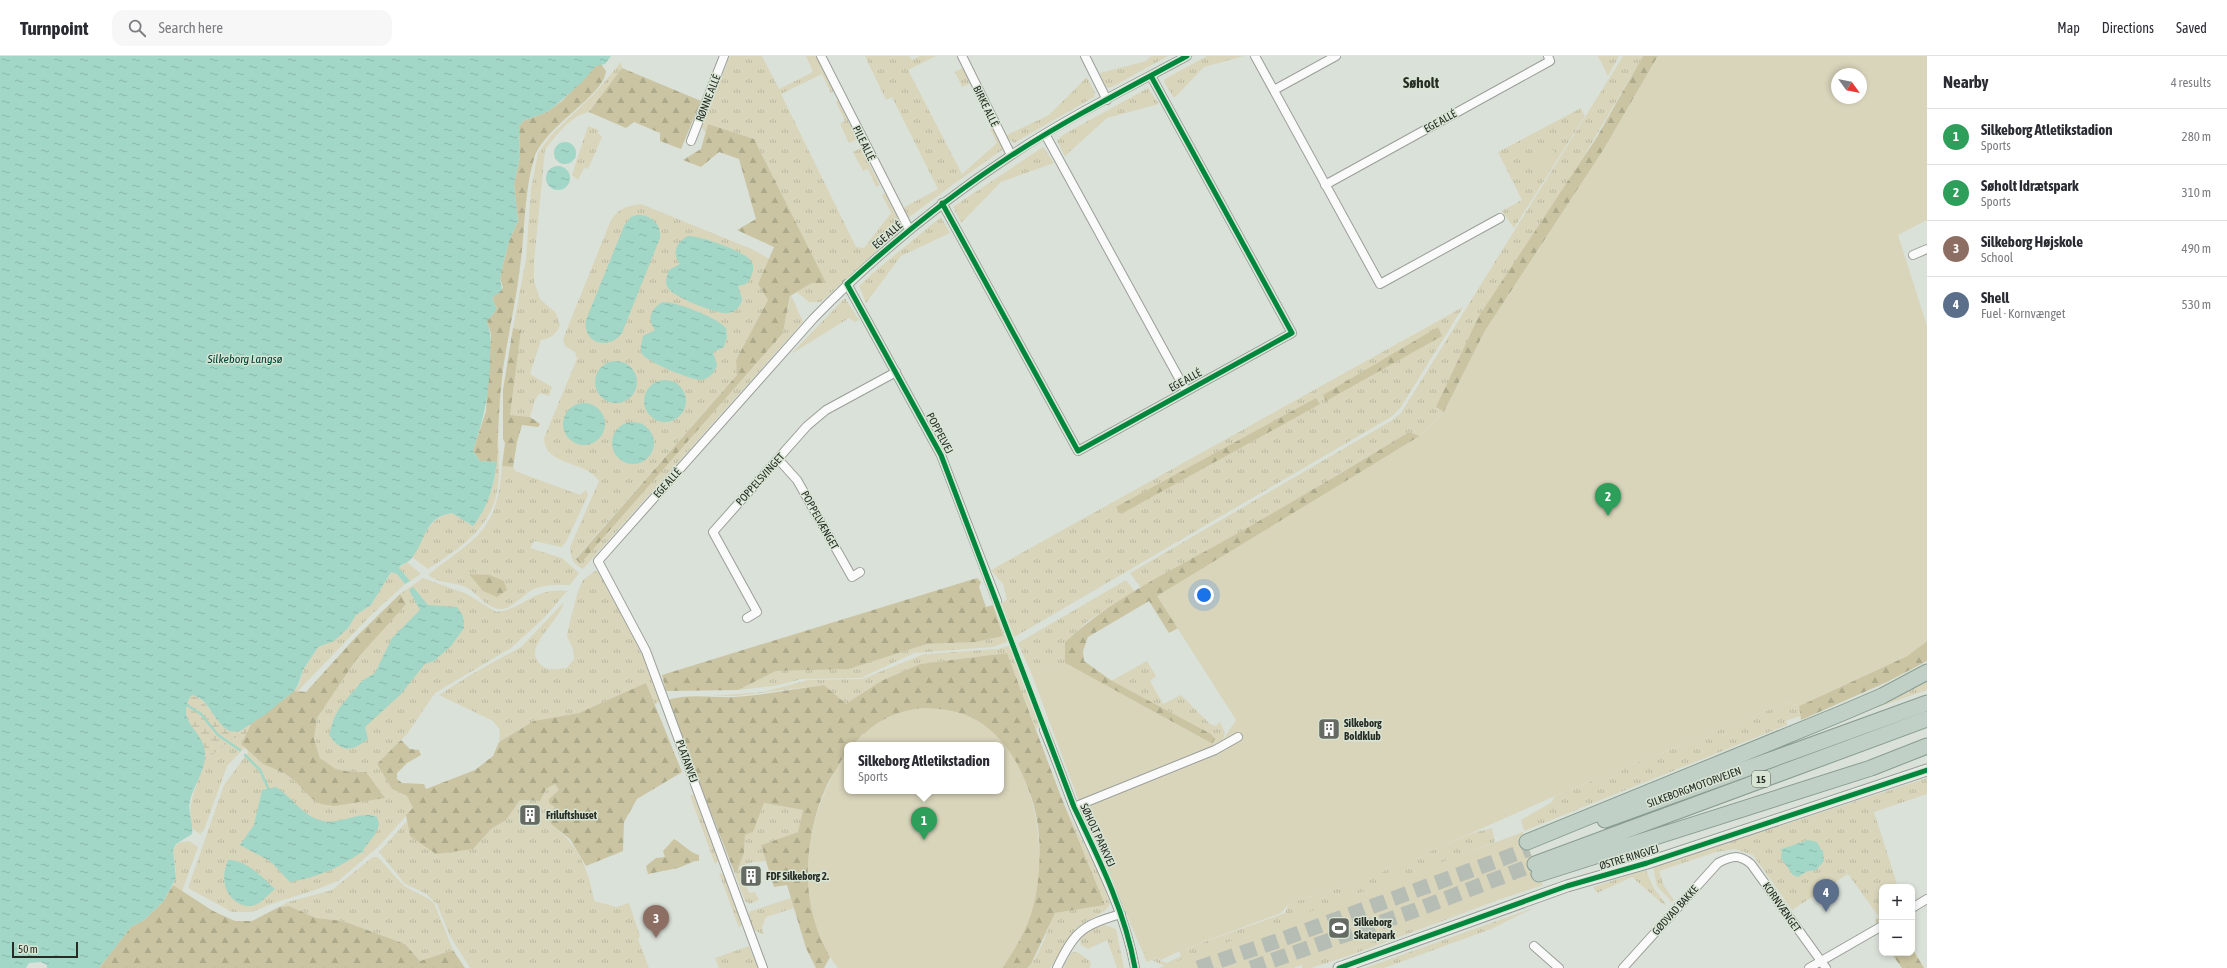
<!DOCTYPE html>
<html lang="en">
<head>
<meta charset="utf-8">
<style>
	:root { --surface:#fff; --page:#f7f7f7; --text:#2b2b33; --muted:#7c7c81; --line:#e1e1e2; --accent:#656b63 }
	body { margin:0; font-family:"Asap Condensed",sans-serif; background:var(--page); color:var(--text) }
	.controls { position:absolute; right:12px; bottom:12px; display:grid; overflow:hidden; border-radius:8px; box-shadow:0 2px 6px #0003 }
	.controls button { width:36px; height:36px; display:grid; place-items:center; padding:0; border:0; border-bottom:1px solid var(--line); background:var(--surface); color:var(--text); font:20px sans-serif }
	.compass { position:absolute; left:1831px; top:12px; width:36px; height:36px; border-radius:50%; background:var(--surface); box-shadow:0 2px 6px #0003; rotate:123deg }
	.scale { position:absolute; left:12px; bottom:10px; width:66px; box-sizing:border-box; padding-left:4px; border:2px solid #262b24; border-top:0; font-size:11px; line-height:14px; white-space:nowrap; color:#262b24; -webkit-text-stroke:3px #d9e5d4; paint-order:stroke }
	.you { position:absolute; left:1204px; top:539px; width:14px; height:14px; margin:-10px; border:3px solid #fff; border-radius:50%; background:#1a73e8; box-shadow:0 0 0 6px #1a73e833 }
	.badge { display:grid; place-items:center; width:26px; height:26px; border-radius:50%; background:var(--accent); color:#fff; font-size:13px; font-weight:700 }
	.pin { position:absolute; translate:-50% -33px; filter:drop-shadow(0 1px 2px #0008) }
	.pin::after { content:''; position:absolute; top:21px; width:14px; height:12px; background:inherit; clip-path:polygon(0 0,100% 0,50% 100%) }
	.popup { position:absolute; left:844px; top:686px; width:160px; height:52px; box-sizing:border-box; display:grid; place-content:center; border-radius:8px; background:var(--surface); filter:drop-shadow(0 1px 3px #0005); font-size:13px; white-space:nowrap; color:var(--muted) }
	.popup b { font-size:15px; color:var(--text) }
	.popup::after { content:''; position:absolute; left:50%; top:100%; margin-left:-8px; border:8px solid transparent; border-top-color:var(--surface) }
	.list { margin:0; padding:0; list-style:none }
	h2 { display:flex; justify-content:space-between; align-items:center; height:52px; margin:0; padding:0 16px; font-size:17px }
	h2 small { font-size:13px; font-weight:400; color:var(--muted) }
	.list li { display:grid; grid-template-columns:26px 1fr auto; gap:12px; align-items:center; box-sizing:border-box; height:56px; padding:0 16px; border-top:1px solid var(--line) }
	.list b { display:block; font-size:15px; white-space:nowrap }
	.list p { margin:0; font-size:13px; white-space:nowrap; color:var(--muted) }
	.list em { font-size:13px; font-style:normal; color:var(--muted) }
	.icon { flex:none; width:22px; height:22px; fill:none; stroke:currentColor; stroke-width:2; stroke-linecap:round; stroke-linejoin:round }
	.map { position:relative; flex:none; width:1927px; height:912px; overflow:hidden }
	header { display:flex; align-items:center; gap:24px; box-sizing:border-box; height:56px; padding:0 20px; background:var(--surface); border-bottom:1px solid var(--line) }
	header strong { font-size:19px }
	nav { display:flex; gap:22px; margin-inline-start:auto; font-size:14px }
	.search { width:280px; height:36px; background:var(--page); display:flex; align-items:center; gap:10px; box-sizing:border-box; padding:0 14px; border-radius:12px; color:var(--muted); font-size:15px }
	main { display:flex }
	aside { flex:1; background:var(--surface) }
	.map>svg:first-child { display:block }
	.grass { fill:url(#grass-tufts) }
	.forest { fill:url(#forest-firs) }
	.wetland { fill:url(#wetland-marsh) }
	.green { fill:#d9d5bb; fill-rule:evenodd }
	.water { fill:url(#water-ripples) }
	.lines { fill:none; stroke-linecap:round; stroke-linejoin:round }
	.stream { stroke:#a2d6c6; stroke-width:2.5 }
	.highway-tunnel { stroke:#b6bdb4; stroke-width:15; stroke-dasharray:15 8; stroke-linecap:butt }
	.street-casing { stroke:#9a9e98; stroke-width:10 }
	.secondary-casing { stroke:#9a9e98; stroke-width:13 }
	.highway-casing { stroke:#889c8f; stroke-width:17 }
	.street { stroke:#f9faf9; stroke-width:8 }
	.secondary { stroke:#e8eeea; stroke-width:11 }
	.highway { stroke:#c0d0c7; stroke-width:15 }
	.cycleway-casing { stroke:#d9e5d4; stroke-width:8 }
	.cycleway { stroke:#00873e; stroke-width:5 }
	.labels { text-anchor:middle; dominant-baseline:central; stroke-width:3; stroke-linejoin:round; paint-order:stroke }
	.shield { fill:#d9e5d4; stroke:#5c6359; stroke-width:1 }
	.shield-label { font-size:10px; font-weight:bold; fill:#262b24 }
	.street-label { font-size:11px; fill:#262b24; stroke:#d9e5d4 }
	.poi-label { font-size:11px; font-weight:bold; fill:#262b24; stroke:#d9e5d4; text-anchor:start }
	.water-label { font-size:12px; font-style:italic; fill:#014337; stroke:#d9e5d4 }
	.district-label { font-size:15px; font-weight:bold; fill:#262b24; stroke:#d9e5d4 }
</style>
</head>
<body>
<header>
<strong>Turnpoint</strong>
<div class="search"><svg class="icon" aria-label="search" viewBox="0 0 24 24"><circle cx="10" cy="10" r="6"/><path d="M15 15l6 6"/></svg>Search here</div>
<nav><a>Map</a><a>Directions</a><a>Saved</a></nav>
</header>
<main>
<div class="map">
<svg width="1927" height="912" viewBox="0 0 1927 912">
	<defs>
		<pattern id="grass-tufts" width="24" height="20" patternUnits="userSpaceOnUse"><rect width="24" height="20" fill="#d9d5bb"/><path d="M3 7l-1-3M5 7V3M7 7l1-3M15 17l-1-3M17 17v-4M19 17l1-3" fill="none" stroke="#bab7a1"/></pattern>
		<pattern id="forest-firs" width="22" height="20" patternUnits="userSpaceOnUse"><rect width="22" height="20" fill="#cac4a2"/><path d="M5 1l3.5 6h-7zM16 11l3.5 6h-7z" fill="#ada98b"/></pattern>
		<pattern id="wetland-marsh" width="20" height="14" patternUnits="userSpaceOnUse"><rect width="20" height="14" fill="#d9d5bb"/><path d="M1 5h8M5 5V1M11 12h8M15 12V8" fill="none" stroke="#bab7a1"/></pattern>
		<pattern id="water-ripples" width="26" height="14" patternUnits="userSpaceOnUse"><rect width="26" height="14" fill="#a2d6c6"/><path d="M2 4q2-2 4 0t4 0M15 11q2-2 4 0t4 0" fill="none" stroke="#8bb8aa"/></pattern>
	</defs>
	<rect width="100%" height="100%" fill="#dae1d8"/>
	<path class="grass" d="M730,0H762L779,33L813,16L806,0H817L834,35L831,37L822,18L781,38L856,191L864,192L891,157L882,139L885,137L901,168L898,176L821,246H809L797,236L812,227H825L754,83L708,68L706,77L701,71Z
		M865,0H909L912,4L920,0H936L908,14L962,118L997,87L990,73L993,71L1003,92L1002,94L955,127L908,162L903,158L901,153L938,133L892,41L886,44Z
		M1151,0H1168L1110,32L1106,31L1100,17L1146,5Z
		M1207,0H1244L1204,11L1174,42L1164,26L1165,23Z
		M1598,0H1619L1608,20Z
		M1623,0H1643L1436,351L1444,356L1420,380L1409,376L1278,455L1141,532L1130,517L1391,365L1401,357Z
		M621,6L622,12L589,56C584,58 578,59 575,62C563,70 553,83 545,94L534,206V225L540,243L556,257L560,269C556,279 551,282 541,284L530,318L552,331L549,340L540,337L535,344L530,361L510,359L521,274L513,272L526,203L531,133L538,97L551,79L595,37Z
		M964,11L971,27L962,31L955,16Z
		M1087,21L1095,37L1094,41L1014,87L1005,80L1049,59Z
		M1148,32L1159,48L1107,62L1065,100L1057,85L1061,80Z
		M838,44L857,83L849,87L840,68L845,65L836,46Z
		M1581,52L1585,60L1514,172L1502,155L1522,144L1498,96Z
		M588,70L599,74L598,77L602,81L588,113L584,112L578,124L572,119Z
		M1043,91L1054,107L1001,126L961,167L953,151Z
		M861,92L880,129L876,131L868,113L863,115L853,96Z
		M641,148L754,194L769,203L758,228L768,244L736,304L737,319L576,502L579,508L783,277L791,239L803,266L583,513C572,508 571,501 570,491L599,425C586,404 545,411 544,382L577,303L575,296L565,290L563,283L611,164C619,152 627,150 641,148Z
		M941,161L950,177L901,200L866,247L859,230L874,216Z
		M845,242L859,264L855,266L849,262L791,298Z
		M1463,251L1401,351L1391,361L1023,576L1014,581L1011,578L1001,547L1007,544L1003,528L991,514Z
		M498,373C498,396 502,425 494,447C483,478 454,496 428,513L412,501C422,483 429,461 452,457L473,470C496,440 497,410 498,373Z
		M502,410L513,411L515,415L580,439L586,434L588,439L566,486L561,491L534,485L530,492L562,502L579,517L570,529C558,529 545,528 534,533C523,538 512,554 499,553C484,551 476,534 463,530C451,526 438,527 428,519C477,480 497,477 502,410Z
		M407,506L421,518L410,525L399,512Z
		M595,515H598C622,556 644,599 661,644L655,649L646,628L579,657L534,665L499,686L500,674L493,665L439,639L472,618L521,591L564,546C561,563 526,589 537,604C544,616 555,613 567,612L574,603L573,593L567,580L570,565L578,535L583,524Z
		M391,516L397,518L405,528L371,559L298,635H294L299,629L303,614L318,591L348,572L356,559L371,549Z
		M423,522L467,538L496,556C525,553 533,531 567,535L545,561L511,592L435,637L407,678L377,708L392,733L407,740L413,752L379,790L338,825L315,834L274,847L252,856H232L188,832L224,729L249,695L263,708L284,717L294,724L311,742L366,716H351L336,713L320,702L314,683L317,662L356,604L405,548L400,538Z
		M1126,524L1135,536L1088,565L1065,586V607L1032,619L1018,587Z
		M993,549L1009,585L993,591L914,597L861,622L802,623L774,630L738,634L776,615L849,613L927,588L976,586L1003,580Z
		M1008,590H1011L1040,670L1036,673L1007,597L920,608L881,625L846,649L823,629L737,640H711L763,636L808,624L862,623L924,598L998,593Z
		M1147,605L1156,620L1150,625L1163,648L1181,639L1210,668L1216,670L1220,666L1225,677L1223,684L1210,691L1211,678L1111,625Z
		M1927,622V634L1844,663Z
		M1788,646L1799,650L1800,660L1786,665L1787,669L1524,775L1521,764L1552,746L1555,740Z
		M234,682L243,684L241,688L245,691L227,710L204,774L200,778L193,773C184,748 199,729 204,705Z
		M1927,722V738L1874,756L1898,831H1882V864L1876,867L1875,864L1879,861L1848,818L1792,854L1753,799L1735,793L1716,796L1659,815L1664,830L1674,844L1672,846L1657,830L1653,811Z
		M555,728L559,734L551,768C577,787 589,813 594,845L617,851L629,847L640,880L638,883L649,912H470L450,880L437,848L425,837L405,828L379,796L407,765L410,780L473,793L491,773L506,764L520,744L540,745L546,733Z
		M694,738L719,804L715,808L690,740Z
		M764,747L803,754L798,776L761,789L766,805L753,806L739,811L749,837L755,836L759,844L750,848L745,845L732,810L736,816L744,797L745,779L753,776Z
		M1128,750L1182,894L1285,857L1289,847L1349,829L1473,777L1492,772L1495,786L1270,874L1165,910L1152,904L1146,906L1143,896L1150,894C1153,902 1160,905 1167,907L1181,900Z
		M1066,752L1102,824L1110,848L1105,855L1076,872L1050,912H1027C1041,899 1047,874 1054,857L1105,849Z
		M189,785L198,791L182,835L173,829L176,817L173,794L178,787Z
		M373,801H377C388,810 395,823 406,831C415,837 425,839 434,847L453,894L420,905L405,888L343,865L316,862L289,850L279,851L288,846L332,834Z
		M1646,814L1653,831L1665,847V850L1632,821L1597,837L1593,831Z
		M719,817L725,819L742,867L739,872Z
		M791,842L794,852L766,861L762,872L764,879L754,874L748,858L751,855Z
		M1504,842L1351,899L1311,912H1302V909Z
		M1533,852L1491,873L1384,912H1365Z
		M1105,869L1116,873L1124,912H1117L1107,884L1088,893L1081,889L1080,883C1086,875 1095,871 1105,869Z
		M749,890L758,912H719L715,902Z
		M1075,896L1079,897L1091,906L1090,912H1065L1064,910L1071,897Z"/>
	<path class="forest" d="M1643,0H1658L1604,93L1485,275L1444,356L1436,351L1479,260L1597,81Z
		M601,8L606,15C604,40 543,71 534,103C524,135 525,177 520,211C516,245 508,279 503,313C499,344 498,375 497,406L480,405L473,395L486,355L491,278L487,265L497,253L492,242L503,232L500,222L502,213L509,185L518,165L514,128L520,101L519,71L523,65L547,56L562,45L596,10Z
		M622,12L701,45L681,93L660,85V77L634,66L626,72L589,56Z
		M708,68L754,83L826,227H812L790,240L783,277L580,508L576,503L737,319L736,304L768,244L758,228L774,191L737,174L756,163L739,103L719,96L701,111L683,104L701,93Z
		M1438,271L1442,280L1326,345L1323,339Z
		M513,272L521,274L510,359L530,361L540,368L538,371L522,369L517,386L513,411L502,410L505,387L503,383V334Z
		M1316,342L1320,348L1121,458L1116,451Z
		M1409,376L1420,380L1158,540L1178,572L1169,577L1149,545L1088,581L1083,595L1084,605L1112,625L1211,678L1215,683L1212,688L1065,607V586C1113,542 1174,513 1231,481C1291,447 1350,412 1409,376Z
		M469,518L490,519L504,525L507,534L497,541L483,535Z
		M977,522L981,526L979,531L986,551L993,549L1003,580L976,586L927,588L849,613L776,615L738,634L666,635L662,619Z
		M400,538L406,548L356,604L317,662L314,683L320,702L336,713L351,716H366L385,742L334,750L321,748L311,742L294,724L284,717L263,708L241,688L251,668L294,635L306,636L355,582Z
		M1927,585V605L1887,626L1801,664L1799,650L1907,600Z
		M1007,597L1060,738L1105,849L1055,857L1031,908L1027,912H1002C1039,860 1053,783 1024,723C1018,710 1008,697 1000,684L863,678L853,689H847C847,703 833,716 827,729C802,784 802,847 830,901L824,912H816L806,892L787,829L774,831L761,789L798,776L803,754L764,747L753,776L745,779L744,797L736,817L732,810L667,644C691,637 711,642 735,641C764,639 794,633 824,629L846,648L881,625L920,608Z
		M646,627L682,716L637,743L624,766L623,795L586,810L570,783L551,768L549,759L555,751L549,747V743L559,734L555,728L546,733L540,745L520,744L506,764L491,773L473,793L436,798L410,780L406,759L413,752L407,740L392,733L377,708L401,684L410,693L419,694L421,699L407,707L397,717V723L402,727L424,728L426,733L475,714L493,700L499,686L534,665L579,657Z
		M674,783C683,788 689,796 699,799V805H695L678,812L648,818L646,810L656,802L665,801L663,795Z
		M173,829L213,855L235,865H252L279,851L289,850L316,862L343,865L405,888L420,905L453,894L465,912H99L131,871L144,864L163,846Z
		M1912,892L1924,912H1902L1891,897H1912Z"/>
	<path class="wetland" d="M192,639L201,643L227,674L240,675L251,668L243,684L234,682L204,705C205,698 204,690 200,684C194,674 175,649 192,639Z"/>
	<path class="green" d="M1658,0H1927V164L1898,179L1927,270V585L1907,600L1799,650L1788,646L1555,740L1404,807L1349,829L1289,847L1281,857L1182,894L1161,904L1142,895L1077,740L1032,619L1065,607L1215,689L1223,684L1236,664L1157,540L1420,380L1444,356L1485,275L1604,93ZM1837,18H1861V42H1837Z
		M1551,92L1556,97L1544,118L1528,108L1526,105Z
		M922,652C941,652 962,655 978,665C1036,701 1050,795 1032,855C1026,876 1014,895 1002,912H838C790,848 804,758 847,696V735H1001V689H853C874,666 891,656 922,652Z
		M1523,776L1543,829L1293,912H1159Z"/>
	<path class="water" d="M0,0H611L605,8L596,10L582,26L555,50L547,56L523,65L519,71L520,101L514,128L518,165L509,185L502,213L500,222L502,234L492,242L497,253L487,265C492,279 490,290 490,305C489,341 484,361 473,395L480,405L497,406C493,432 489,449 473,470L452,457C424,461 426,485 411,503C408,507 402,507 399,512L410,525L405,528L397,518L391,516L371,549L356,559L348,572L334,585L318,591L303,614L298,629L294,635L266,658L240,675C221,681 213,652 201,643C199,641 195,640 192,639L190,641C177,664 199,673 204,691C209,711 194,727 190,745C187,756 194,767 192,778L176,788L173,794L176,822L163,846L144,864L131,871L99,912H47V909L41,906L29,907L26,912H0Z
		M554 97a11 11 0 1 1 22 0a11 11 0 1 1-22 0Z
		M546 122a12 12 0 1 1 24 0a12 12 0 1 1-24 0Z
		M637,159C650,158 662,168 660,182L622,277C609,295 582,287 586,264L624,170L631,161Z
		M688,180C700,180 745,195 751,205C756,213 751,223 746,228L738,230L742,243C741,250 736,256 728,257C718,259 672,240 668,232C664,226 667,220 669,214L680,208C671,196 677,186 688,180Z
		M663,246C677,246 716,261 726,272L727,281L724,291L713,296L717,309C715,316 710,322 702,324C693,325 647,306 642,298C639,292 642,286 643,280L655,274C646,263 651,252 663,246Z
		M595 326a21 21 0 1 1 42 0a21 21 0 1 1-42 0Z
		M644 345a21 21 0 1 1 42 0a21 21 0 1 1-42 0Z
		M563 368a21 21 0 1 1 42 0a21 21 0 1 1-42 0Z
		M612 387a21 21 0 1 1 42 0a21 21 0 1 1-42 0Z
		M413,531L428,549L457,551L463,560L464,572L451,590L434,605L425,608L400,639L365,671L368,683C351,696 342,697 329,679L334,662L340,651L362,625L375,617L392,582L420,554L409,534Z
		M276,731C292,741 303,761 323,765C341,769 361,754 377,761L379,768L376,777L363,794L365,797L362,796C336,813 321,820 290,826L270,805L240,789L254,769L262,734Z
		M1808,784L1817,786L1821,794H1823L1824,805L1816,814L1808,815L1798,821L1793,819L1781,802L1782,795L1779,794Z
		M228,804C246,803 263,822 275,833C268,838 263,846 255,849C242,854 227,841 225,829C223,820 225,812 228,804Z"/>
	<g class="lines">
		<path class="stream" d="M187,649L201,658L218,679L240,694
			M245,699L260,714L268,732"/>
		<path class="highway-tunnel" d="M1198,912L1280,884L1529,793
			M1251,912L1416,854L1535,808"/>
		<g class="street-casing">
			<path id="street" d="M821,0L909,173
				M962,0L1011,99
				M1085,0L1107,44
				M1255,0L1380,228L1500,162
				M1274,34L1336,0
				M1045,78L1186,335
				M691,85L724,0
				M1325,129L1550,5L1548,0
				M942,147L1078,395L1292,277L1151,20
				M1913,199L1927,193
				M847,228L941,399L997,545
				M778,403L797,424L852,521L860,516
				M747,562L757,556L713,476L807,370L826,354L896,316
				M1044,674C1055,700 1064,726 1074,752C1097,806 1124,852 1135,912
				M1074,751L1215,694L1238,681
				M1912,852L1927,843
				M1534,890L1559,912
				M763,912L646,595L598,505L813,263C873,201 939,147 1010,100C1066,62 1128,32 1187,0
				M1057,912C1074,876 1082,869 1121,858
				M1623,912L1718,807C1731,800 1739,798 1751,808L1826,912
				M1809,912L1882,870"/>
		</g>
		<g class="secondary-casing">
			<path id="secondary" d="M1339,912L1567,830L1647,807L1927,714"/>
		</g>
		<g class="highway-casing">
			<path id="highway" d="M1605,764L1927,647
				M1527,786L1840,658L1882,640L1927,616
				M1535,808L1927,663
				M1539,818L1871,712L1927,690"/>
		</g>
		<use href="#street" class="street"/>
		<use href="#secondary" class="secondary"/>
		<use href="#highway" class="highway"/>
		<g class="cycleway-casing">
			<path id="cycleway" d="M942,147L1078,395L1292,277L1151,20
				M1135,912C1125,855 1099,803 1074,751L941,399L847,228C899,181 953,137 1012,99C1068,63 1128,32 1187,0
				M1339,912L1567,830L1647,807L1927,714"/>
		</g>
		<use href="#cycleway" class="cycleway"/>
	</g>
	<defs>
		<g id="building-square" transform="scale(1.15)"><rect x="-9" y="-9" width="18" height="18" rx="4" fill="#656b63" stroke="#d9e5d4"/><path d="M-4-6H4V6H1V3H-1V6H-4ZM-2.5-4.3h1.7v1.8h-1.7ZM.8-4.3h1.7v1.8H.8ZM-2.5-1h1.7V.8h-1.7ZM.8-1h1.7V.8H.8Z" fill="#fff"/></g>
		<g id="stadium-square" transform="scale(1.15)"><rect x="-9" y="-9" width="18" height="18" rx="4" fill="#656b63" stroke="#d9e5d4"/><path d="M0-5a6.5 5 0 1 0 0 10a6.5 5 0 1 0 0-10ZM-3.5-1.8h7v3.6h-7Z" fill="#fff"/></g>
	</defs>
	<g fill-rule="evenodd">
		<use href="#building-square" x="1329" y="673"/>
		<use href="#building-square" x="530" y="759"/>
		<use href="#building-square" x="751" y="820"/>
		<use href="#stadium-square" x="1339" y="872"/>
	</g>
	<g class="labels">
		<rect class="shield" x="1752" y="715" width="18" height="16" rx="3"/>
		<g class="shield-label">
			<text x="1761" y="723">15</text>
		</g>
		<g class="street-label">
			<text transform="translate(708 42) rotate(-69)">RØNNE ALLÉ</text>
			<text transform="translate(986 50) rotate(64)">BIRKE ALLÉ</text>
			<text transform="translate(1440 65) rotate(-29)">EGE ALLÉ</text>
			<text transform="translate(864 87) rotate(64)">PILE ALLÉ</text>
			<text transform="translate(887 179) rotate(-41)">EGE ALLÉ</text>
			<text transform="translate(1185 324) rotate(-29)">EGE ALLÉ</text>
			<text transform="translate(940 377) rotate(62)">POPPELVEJ</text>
			<text transform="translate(760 423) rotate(-48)">POPPELSVINGET</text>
			<text transform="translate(667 427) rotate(-48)">EGE ALLÉ</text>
			<text transform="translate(820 464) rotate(61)">POPPELVÆNGET</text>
			<text transform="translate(687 705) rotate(70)">PLATANVEJ</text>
			<text transform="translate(1694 731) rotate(-20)">SILKEBORGMOTORVEJEN</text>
			<text transform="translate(1098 779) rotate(65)">SØHOLT PARKVEJ</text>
			<text transform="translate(1629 801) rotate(-17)">ØSTRE RINGVEJ</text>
			<text transform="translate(1782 851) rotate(55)">KORNVÆNGET</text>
			<text transform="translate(1675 854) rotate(-48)">GØDVAD BAKKE</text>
		</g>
		<g class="poi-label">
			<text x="1344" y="667">Silkeborg<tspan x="1344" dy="13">Boldklub</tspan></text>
			<text x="546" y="759">Friluftshuset</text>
			<text x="766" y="820">FDF Silkeborg 2.</text>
			<text x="1354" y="866">Silkeborg<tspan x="1354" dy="13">Skatepark</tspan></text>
		</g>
		<g class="water-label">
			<text x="245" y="303">Silkeborg Langsø</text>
		</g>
		<g class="district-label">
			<text x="1421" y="26">Søholt</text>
		</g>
	</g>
</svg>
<div class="controls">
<button>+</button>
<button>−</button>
</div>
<svg class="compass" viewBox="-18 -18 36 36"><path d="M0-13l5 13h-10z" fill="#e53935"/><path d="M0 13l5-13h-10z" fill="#7c7c81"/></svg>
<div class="scale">50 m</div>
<div class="you"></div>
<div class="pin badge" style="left:924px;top:784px;background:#2e9e5b">1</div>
<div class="popup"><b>Silkeborg Atletikstadion</b>Sports</div>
<div class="pin badge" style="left:1608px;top:460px;background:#2e9e5b">2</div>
<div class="pin badge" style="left:656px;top:882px;background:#8d6e63">3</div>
<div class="pin badge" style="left:1826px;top:856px;background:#5c6f8a">4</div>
</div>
<aside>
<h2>Nearby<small>4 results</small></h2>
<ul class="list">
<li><span class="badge" style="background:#2e9e5b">1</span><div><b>Silkeborg Atletikstadion</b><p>Sports</p></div><em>280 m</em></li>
<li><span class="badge" style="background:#2e9e5b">2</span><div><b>Søholt Idrætspark</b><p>Sports</p></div><em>310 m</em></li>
<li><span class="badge" style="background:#8d6e63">3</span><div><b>Silkeborg Højskole</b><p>School</p></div><em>490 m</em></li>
<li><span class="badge" style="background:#5c6f8a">4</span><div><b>Shell</b><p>Fuel · Kornvænget</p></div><em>530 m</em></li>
</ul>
</aside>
</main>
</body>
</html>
